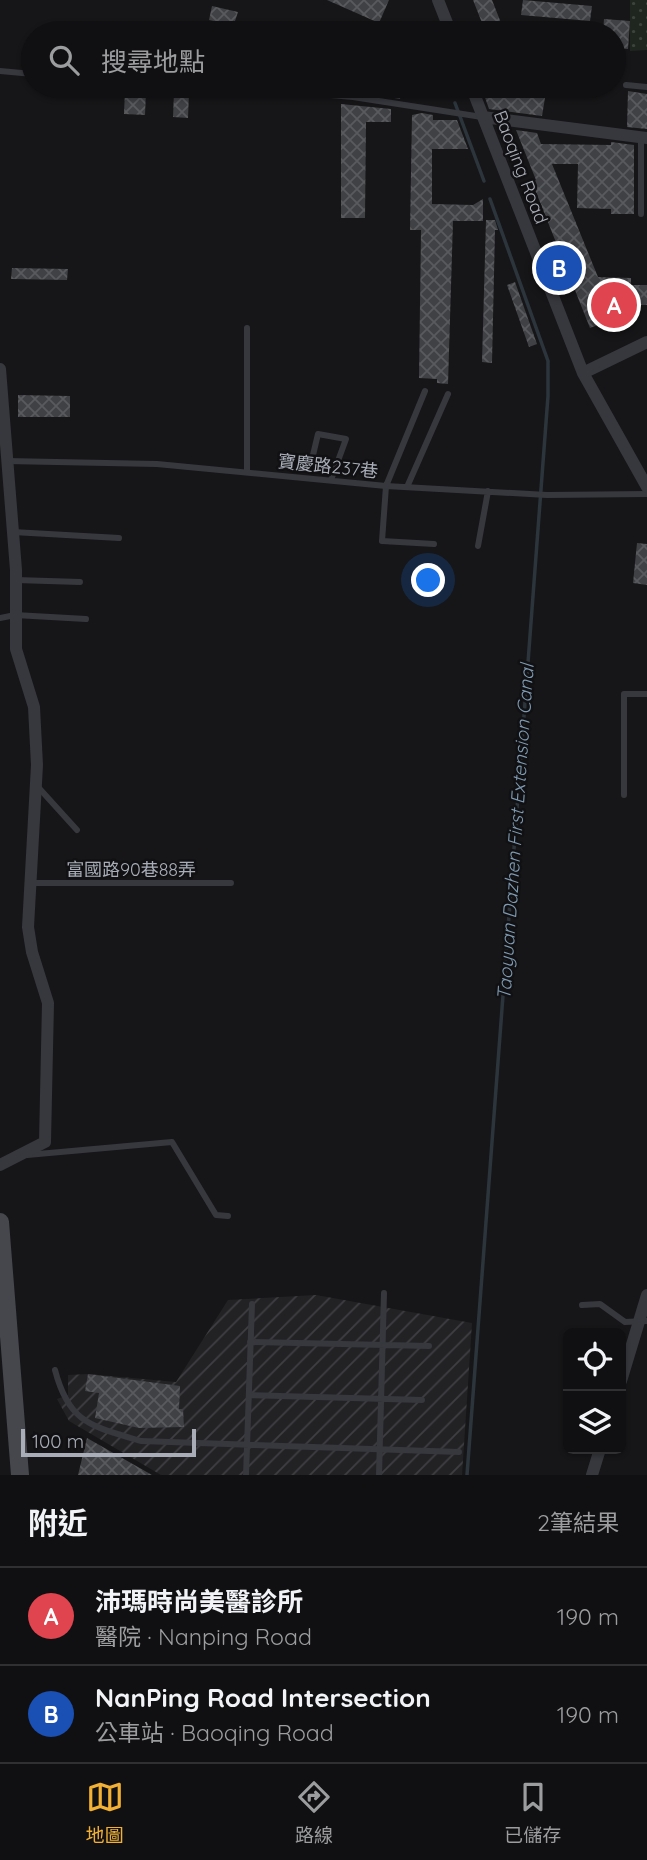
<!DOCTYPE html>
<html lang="zh-TW">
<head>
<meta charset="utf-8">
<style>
	:root { --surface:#101012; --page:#19191b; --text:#f1f3f6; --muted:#9c9d9f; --line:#303032; --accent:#f2b134 }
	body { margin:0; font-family:Quicksand,"Noto Sans TC",sans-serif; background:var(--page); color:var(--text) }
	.controls { position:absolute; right:21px; bottom:21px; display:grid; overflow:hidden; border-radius:10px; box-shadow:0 2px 5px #0004 }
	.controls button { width:63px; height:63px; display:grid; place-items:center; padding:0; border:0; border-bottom:2px solid var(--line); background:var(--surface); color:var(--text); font:35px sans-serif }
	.scale { position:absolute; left:21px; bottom:18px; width:175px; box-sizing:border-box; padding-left:7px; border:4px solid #a8adb8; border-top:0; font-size:19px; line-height:24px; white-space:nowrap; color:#a8adb8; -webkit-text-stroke:5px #111113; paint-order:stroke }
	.you { position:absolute; left:429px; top:581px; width:24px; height:24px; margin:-18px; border:5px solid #fff; border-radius:50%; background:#1a73e8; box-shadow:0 0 0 10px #1a73e833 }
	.badge { display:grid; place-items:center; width:46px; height:46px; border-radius:50%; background:var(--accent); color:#fff; font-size:23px; font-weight:700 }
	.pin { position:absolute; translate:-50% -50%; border:4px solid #fff; box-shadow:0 2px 7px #0006 }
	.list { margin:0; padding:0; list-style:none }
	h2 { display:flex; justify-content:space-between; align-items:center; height:91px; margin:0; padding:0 28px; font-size:30px }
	h2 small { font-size:23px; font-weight:400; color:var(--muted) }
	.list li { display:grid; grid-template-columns:46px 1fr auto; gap:21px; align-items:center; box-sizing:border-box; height:98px; padding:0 28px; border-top:2px solid var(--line) }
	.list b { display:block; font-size:26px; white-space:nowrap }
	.list p { margin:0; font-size:23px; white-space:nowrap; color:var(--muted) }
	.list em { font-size:23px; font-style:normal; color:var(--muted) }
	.icon { flex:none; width:38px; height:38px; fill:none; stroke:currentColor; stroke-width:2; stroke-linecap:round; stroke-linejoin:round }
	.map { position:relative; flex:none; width:647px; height:1475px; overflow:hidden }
	.search { position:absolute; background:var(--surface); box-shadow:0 2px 5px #0004; left:21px; right:21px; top:21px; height:77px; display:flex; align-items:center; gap:18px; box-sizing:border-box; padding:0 24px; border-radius:38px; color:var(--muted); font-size:26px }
	.sheet { height:287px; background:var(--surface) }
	nav { display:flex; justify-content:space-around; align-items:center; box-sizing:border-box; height:98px; border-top:2px solid var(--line); background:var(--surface); font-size:19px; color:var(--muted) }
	nav a { display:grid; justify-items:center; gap:4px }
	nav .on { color:var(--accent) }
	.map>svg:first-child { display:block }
	.industrial { fill:url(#industrial-furrows) }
	.park { fill:url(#park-dots) }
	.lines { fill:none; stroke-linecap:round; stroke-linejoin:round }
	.stream { stroke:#2c353c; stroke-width:3.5 }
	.building { fill:url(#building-cross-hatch) }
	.lane { stroke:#37383d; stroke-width:6 }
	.street { stroke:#37383d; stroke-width:12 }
	.secondary { stroke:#45474d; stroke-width:18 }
	.labels { text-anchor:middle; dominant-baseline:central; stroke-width:5; stroke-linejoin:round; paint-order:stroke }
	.street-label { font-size:18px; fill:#a8adb8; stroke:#111113 }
	.water-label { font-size:19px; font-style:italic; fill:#7f9bb3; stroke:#111113 }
</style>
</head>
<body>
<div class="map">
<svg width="647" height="1475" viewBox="0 0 647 1475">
	<defs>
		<pattern id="industrial-furrows" width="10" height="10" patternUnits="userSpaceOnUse" patternTransform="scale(1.75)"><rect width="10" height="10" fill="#222225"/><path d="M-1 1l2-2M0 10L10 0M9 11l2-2" fill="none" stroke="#3f3f43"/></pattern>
		<pattern id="park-dots" width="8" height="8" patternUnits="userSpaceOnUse" patternTransform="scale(1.75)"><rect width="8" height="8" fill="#1e261f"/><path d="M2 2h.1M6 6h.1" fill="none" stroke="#3c433d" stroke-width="1.8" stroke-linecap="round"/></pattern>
		<pattern id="building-cross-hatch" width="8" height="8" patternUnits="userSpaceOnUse" patternTransform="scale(1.75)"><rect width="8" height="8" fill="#404145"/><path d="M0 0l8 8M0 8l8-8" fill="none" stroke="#595a5e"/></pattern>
	</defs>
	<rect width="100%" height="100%" fill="#161618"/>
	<path class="industrial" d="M316,1295L472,1323L462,1475H161L69,1421L57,1399L68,1395V1375L88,1374L176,1382L228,1300Z"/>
	<path class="park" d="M630,0H647V50L630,51Z"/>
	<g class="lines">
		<path class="stream" d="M455,103L484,181
			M467,1475L548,396V361L490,199"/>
	</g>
	<path class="building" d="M327,0H389L379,23Z
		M473,0H492L505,33H486Z
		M523,0L592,6L590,21L521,15Z
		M212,6L238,12L231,33H216L218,22L209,20Z
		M604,19L630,21L628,49L614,48V33H603Z
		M373,86H402L400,99L372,94Z
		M481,86H547L542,116L489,109Z
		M125,90L146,91L145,115L124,114Z
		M628,91L647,94V129L627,127Z
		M174,92L189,93L188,118L173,117Z
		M341,104L391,109V122H366L365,218H341Z
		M422,113L433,115V120H457L468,149H432V204L473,205L483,199V221H453L448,384L437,383V379L419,378L421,230H410L412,115Z
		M516,130L537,133L541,144L611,145V142L634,145V214H611V209L577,208L578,164H552L598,277L631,278V285H647V305H631V321H598V325L590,328L532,182L536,180Z
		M486,220H495L498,230H495L492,363L482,362Z
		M12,268L68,269L67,280L11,279Z
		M515,282L537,344L529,347L507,285Z
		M18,395L70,396V417H18Z
		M637,543L647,544V585L633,583Z
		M88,1374L180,1386L179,1409H183L184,1427L139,1428L95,1418L99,1393L85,1391Z
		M87,1438L152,1475H78Z"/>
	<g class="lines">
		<path class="lane" d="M0,71L33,74
			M626,85L647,87
			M227,86L353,97L482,117
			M641,137V214
			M247,328V471
			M425,391L386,486L382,541L434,544
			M313,455L318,434L346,439L331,480
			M6,461L157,464L386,486L547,495L647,494
			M407,487L448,394
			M13,532L119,538
			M478,546L488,491
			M16,580L80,582
			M0,618L15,615L86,619
			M38,787L77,830
			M624,795V694H647
			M31,883H231
			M27,1155L172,1142L216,1215L228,1216
			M582,1305L600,1304L625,1322L647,1321
			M250,1342L429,1346
			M55,1370C69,1424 92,1426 141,1441L459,1452
			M249,1395L422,1400
			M246,1475L252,1304
			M379,1475L384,1293"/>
		<path class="street" d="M438,0L451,33
			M471,86L583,373L647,487
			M483,117L647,138
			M0,369L16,570V649L34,707L37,765L28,927L32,952L48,1003L45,1142L0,1165
			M583,373L647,342
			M621,1381L647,1295
			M592,1475L600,1449"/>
		<path class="secondary" d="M0,1222L20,1475"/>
	</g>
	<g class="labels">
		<g class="street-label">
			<text transform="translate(521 167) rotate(69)">Baoqing Road</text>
			<text transform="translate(328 466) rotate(6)">寶慶路237巷</text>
			<text x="131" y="869">富國路90巷88弄</text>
		</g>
		<g class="water-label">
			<text transform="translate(515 832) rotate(-86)">Taoyuan Dazhen First Extension Canal</text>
		</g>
	</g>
</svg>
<div class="controls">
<button><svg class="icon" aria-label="locate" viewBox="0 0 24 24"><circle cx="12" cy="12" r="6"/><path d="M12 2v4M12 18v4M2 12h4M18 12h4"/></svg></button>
<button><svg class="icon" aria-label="layers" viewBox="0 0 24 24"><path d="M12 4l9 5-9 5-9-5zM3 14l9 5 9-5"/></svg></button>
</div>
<div class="scale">100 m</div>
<div class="you"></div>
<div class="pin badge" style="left:614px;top:305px;background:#e0444e">A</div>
<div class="pin badge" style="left:559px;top:268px;background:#1a4fb4">B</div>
<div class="search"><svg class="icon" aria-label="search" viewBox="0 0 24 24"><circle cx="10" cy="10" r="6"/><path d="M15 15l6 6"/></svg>搜尋地點</div>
</div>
<section class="sheet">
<h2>附近<small>2筆結果</small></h2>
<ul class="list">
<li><span class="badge" style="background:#e0444e">A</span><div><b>沛瑪時尚美醫診所</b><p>醫院 · Nanping Road</p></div><em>190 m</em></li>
<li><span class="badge" style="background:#1a4fb4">B</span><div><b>NanPing Road Intersection</b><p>公車站 · Baoqing Road</p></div><em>190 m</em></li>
</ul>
</section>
<nav>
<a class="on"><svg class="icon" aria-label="map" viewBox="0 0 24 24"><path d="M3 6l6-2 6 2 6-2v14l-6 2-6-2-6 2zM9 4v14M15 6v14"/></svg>地圖</a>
<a><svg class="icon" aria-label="directions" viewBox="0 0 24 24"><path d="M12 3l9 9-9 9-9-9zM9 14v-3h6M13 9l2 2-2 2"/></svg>路線</a>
<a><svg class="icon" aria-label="saved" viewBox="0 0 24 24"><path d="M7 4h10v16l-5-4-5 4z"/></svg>已儲存</a>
</nav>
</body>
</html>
